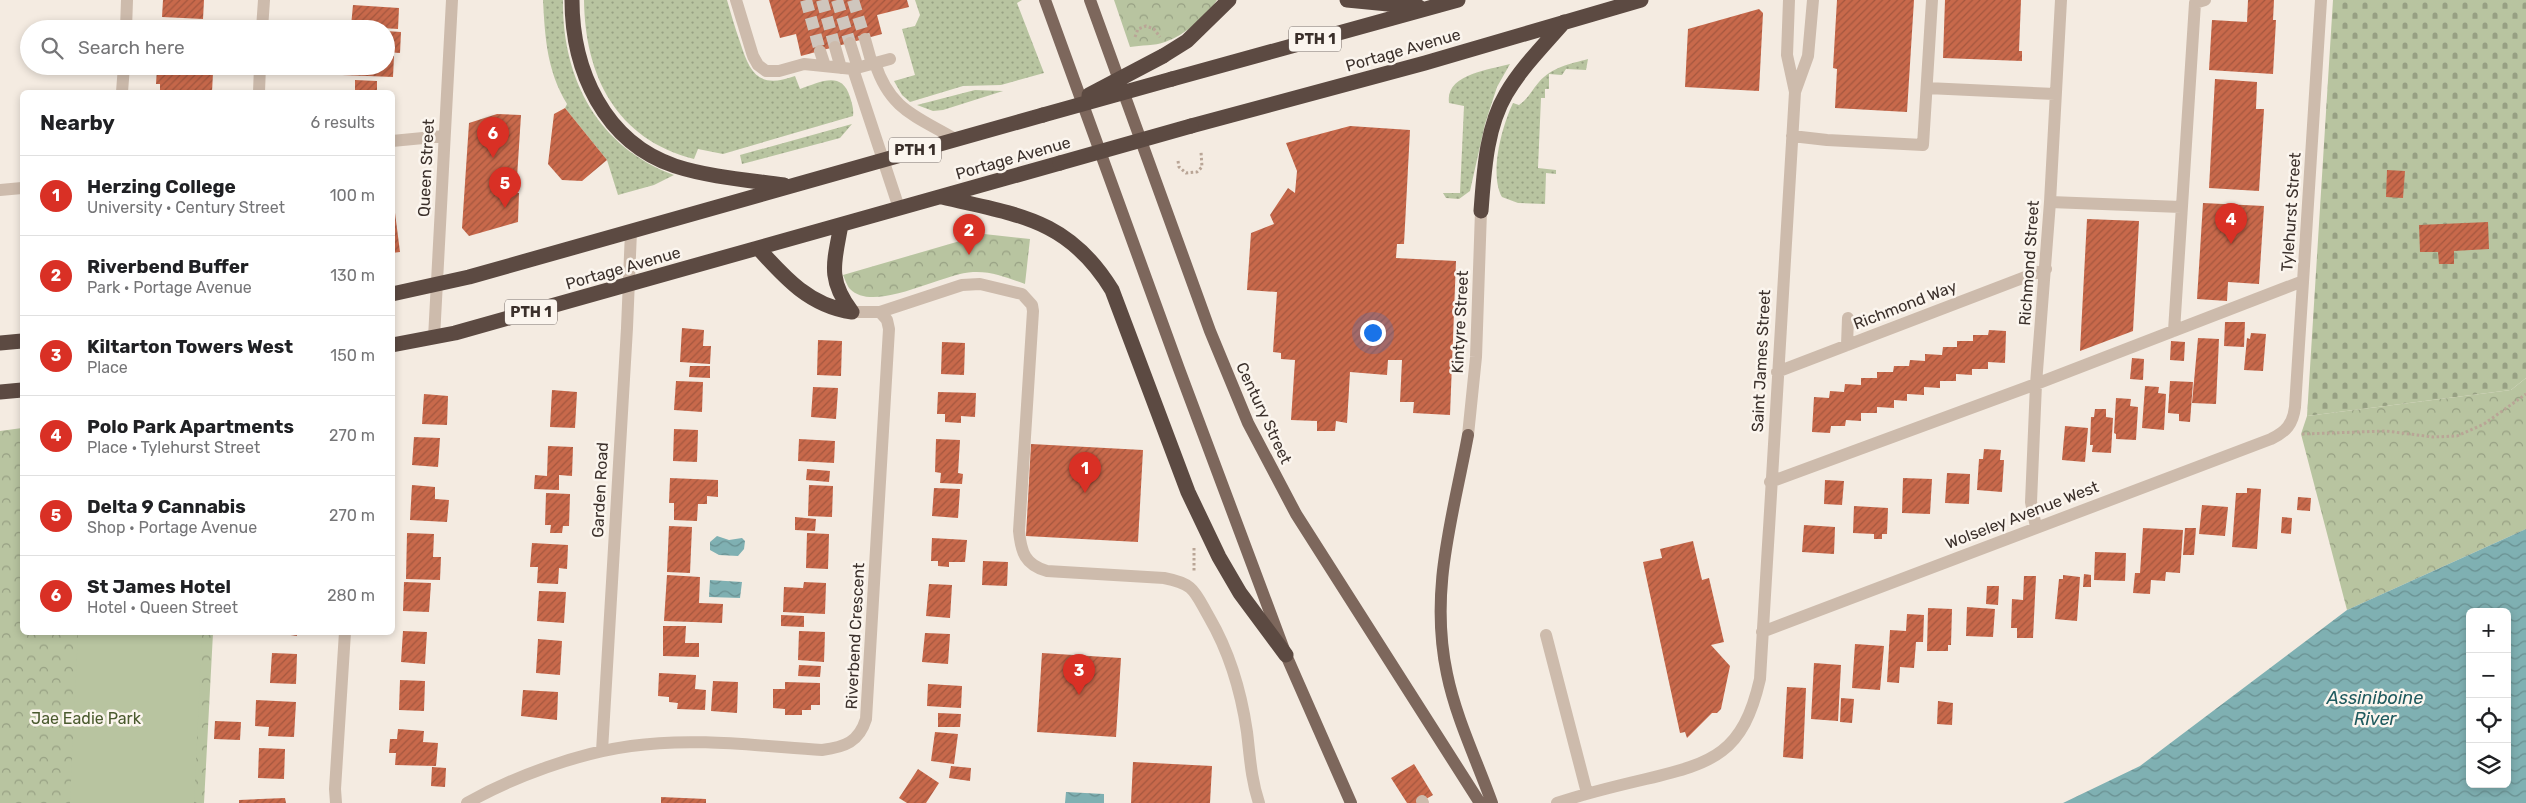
<!DOCTYPE html>
<html lang="en">
<head>
<meta charset="utf-8">
<style>
	:root { --surface:#fff; --page:#f2f2f2; --text:#202124; --muted:#757577; --line:#e0e0e0; --accent:#d93025 }
	body { margin:0; font-family:Rubik,sans-serif; background:var(--page); color:var(--text) }
	.controls { position:absolute; right:15px; bottom:15px; display:grid; overflow:hidden; border-radius:8px; box-shadow:0 2px 8px #0003 }
	.controls button { width:45px; height:45px; display:grid; place-items:center; padding:0; border:0; border-bottom:1px solid var(--line); background:var(--surface); color:var(--text); font:25px sans-serif }
	.you { position:absolute; left:1372px; top:332px; width:18px; height:18px; margin:-12px; border:4px solid #fff; border-radius:50%; background:#1a73e8; box-shadow:0 0 0 8px #1a73e833 }
	.badge { display:grid; place-items:center; width:32px; height:32px; border-radius:50%; background:var(--accent); color:#fff; font-size:16px; font-weight:700 }
	.pin { position:absolute; translate:-50% -41px; filter:drop-shadow(0 1px 2px #0008) }
	.pin::after { content:''; position:absolute; top:26px; width:18px; height:15px; background:inherit; clip-path:polygon(0 0,100% 0,50% 100%) }
	.list { margin:0; padding:0; list-style:none }
	h2 { display:flex; justify-content:space-between; align-items:center; height:65px; margin:0; padding:0 20px; font-size:21px }
	h2 small { font-size:16px; font-weight:400; color:var(--muted) }
	.list li { display:grid; grid-template-columns:32px 1fr auto; gap:15px; align-items:center; box-sizing:border-box; height:80px; padding:0 20px; border-top:1px solid var(--line) }
	.list b { display:block; font-size:19px; white-space:nowrap }
	.list p { margin:0; font-size:16px; white-space:nowrap; color:var(--muted) }
	.list em { font-size:16px; font-style:normal; color:var(--muted) }
	.icon { flex:none; width:28px; height:28px; fill:none; stroke:currentColor; stroke-width:2; stroke-linecap:round; stroke-linejoin:round }
	.map { position:relative; flex:none; width:2526px; height:803px; overflow:hidden }
	.search { position:absolute; background:var(--surface); box-shadow:0 2px 8px #0003; left:20px; top:20px; width:375px; height:55px; display:flex; align-items:center; gap:12px; box-sizing:border-box; padding:0 18px; border-radius:28px; color:var(--muted); font-size:19px }
	.panel { position:absolute; background:var(--surface); box-shadow:0 2px 8px #0003; left:20px; top:90px; width:375px; height:545px; border-radius:8px }
	.map>svg:first-child { display:block }
	.grass { fill:url(#grass-dots) }
	.cemetery { fill:url(#cemetery-stones) }
	.park { fill:url(#park-crowns) }
	.pitch { fill:#b8c4a0 }
	.water { fill:url(#water-waves); fill-rule:evenodd }
	.building { fill:url(#building-hatch) }
	.lines { fill:none; stroke-linecap:round; stroke-linejoin:round }
	.minor-tunnel { stroke:#cfc6bd; stroke-width:12; stroke-dasharray:12 6; stroke-linecap:butt }
	.path { stroke:#b9a596; stroke-width:3; stroke-dasharray:2.5 2.5; stroke-linecap:butt }
	.minor { stroke:#cdbbac; stroke-width:12 }
	.major { stroke:#7d675c; stroke-width:12 }
	.highway { stroke:#5c4a42; stroke-width:15 }
	.highway-bridge { stroke:#5c4a42; stroke-width:15 }
	.labels { text-anchor:middle; dominant-baseline:central; stroke-width:5; stroke-linejoin:round; paint-order:stroke }
	.shield { fill:#fbf5ee; stroke:#756b66; stroke-width:1 }
	.shield-label { font-size:15px; font-weight:bold; fill:#3b302b }
	.street-label { font-size:16px; fill:#3b302b; stroke:#fbf5ee }
	.park-label { font-size:16px; fill:#4a5a2e; stroke:#fbf5ee }
	.water-label { font-size:18px; font-style:italic; fill:#1f5a5e; stroke:#fbf5ee }
</style>
</head>
<body>
<div class="map">
<svg width="2526" height="803" viewBox="0 0 2526 803">
	<defs>
		<pattern id="grass-dots" width="8" height="8" patternUnits="userSpaceOnUse" patternTransform="scale(1.25)"><rect width="8" height="8" fill="#b8c4a0"/><path d="M2 2h.1M6 6h.1" fill="none" stroke="#97a083" stroke-width="1.8" stroke-linecap="round"/></pattern>
		<pattern id="cemetery-stones" width="16" height="16" patternUnits="userSpaceOnUse" patternTransform="scale(1.25)"><rect width="16" height="16" fill="#b8c4a0"/><path d="M2 7V4a2 2 0 0 1 4 0v3zM10 15v-3a2 2 0 0 1 4 0v3z" fill="#97a083"/></pattern>
		<pattern id="park-crowns" width="20" height="18" patternUnits="userSpaceOnUse" patternTransform="scale(1.25)"><rect width="20" height="18" fill="#b8c4a0"/><path d="M2 6a3 3 0 1 1 6 0M12 15a3 3 0 1 1 6 0" fill="none" stroke="#97a083"/></pattern>
		<pattern id="water-waves" width="16" height="10" patternUnits="userSpaceOnUse" patternTransform="scale(1.25)"><rect width="16" height="10" fill="#7fb0b2"/><path d="M0 5q4-4 8 0t8 0" fill="none" stroke="#699091"/></pattern>
		<pattern id="building-hatch" width="6" height="6" patternUnits="userSpaceOnUse" patternTransform="scale(1.25)"><rect width="6" height="6" fill="#c8694b"/><path d="M-1 1l2-2M0 6l6-6M5 7l2-2" fill="none" stroke="#a4573f"/></pattern>
	</defs>
	<rect width="100%" height="100%" fill="#f4ebe1"/>
	<path class="grass" d="M543,0H563C562,79 598,147 674,175L654,185L618,195L607,160L565,108L567,104C547,71 545,38 543,0Z
		M584,0H727C731,14 735,28 740,42C750,74 759,89 795,76L800,89C820,82 842,70 850,97C852,104 854,109 853,116L723,154L698,149L694,159C616,139 585,76 584,0Z
		M915,0H1022L1017,3L1044,73L1001,85L963,86L910,102L902,95L894,81L915,75L902,29L915,26L920,15Z
		M1588,59L1586,70L1566,69L1562,75L1549,74V89H1545V98H1541L1538,168L1556,170V174L1546,173L1545,204L1518,203L1502,197C1489,174 1502,126 1513,103L1519,105C1528,99 1532,90 1539,82C1552,67 1570,64 1588,59Z
		M1510,64L1497,87L1485,124L1470,191L1459,199L1446,198L1443,193H1460L1464,106L1449,103C1445,74 1489,70 1510,64Z
		M975,90L1003,91L943,110L933,111L917,105Z
		M852,124L840,138L742,164L740,155Z"/>
	<path class="cemetery" d="M2333,0H2526V378L2511,390L2307,416Z"/>
	<path class="park" d="M1114,0H1217C1206,17 1185,35 1165,42C1155,46 1141,45 1130,47Z
		M984,234L1030,239L1025,284C1007,278 993,271 973,272C943,273 874,314 850,289C847,286 845,279 843,275Z
		M2526,378V529L2347,610L2301,434L2307,416L2511,390Z
		M22,428V632L213,633L204,803H0V431Z"/>
	<path class="pitch" d="M152,633L202,635L194,803H70L78,633Z"/>
	<path class="water" d="M2526,529V803H2063L2140,766L2347,610ZM2470,612H2507V784H2470Z
		M717,536L729,540L742,538L745,541L744,549L738,556L719,555L710,550V542Z
		M710,580L742,582L740,598L709,597Z
		M1066,792L1104,794V803H1065Z"/>
	<path class="building" d="M163,0H204L203,19L162,17Z
		M769,0H907L909,7L877,15L882,34L801,56L796,34L780,38Z
		M1837,0H1914L1907,112L1835,108L1837,69L1833,68Z
		M1945,0H2021L2019,51H2022V61L1943,58Z
		M2248,0H2274L2273,20H2276L2273,74L2209,70L2212,20L2247,22Z
		M353,5L399,8L398,29L351,26Z
		M1759,9L1763,13L1759,91L1685,87L1688,29Z
		M162,25L203,27V29H161Z
		M386,31L401,32L400,53L386,52Z
		M386,56H394L393,77L342,75V66H386Z
		M157,68L213,73L212,92L160,90V84H156Z
		M2215,79L2257,82L2256,109H2264L2259,191L2209,188Z
		M355,80L377,81V92H355Z
		M565,108L607,160L582,181L562,180L548,164L554,114Z
		M497,114L521,115L516,193H519L518,222L469,236L462,228L469,123Z
		M1350,126L1410,130L1404,244H1397L1396,258L1456,261L1450,415L1413,413L1414,402H1400L1402,360H1388L1387,375L1350,372L1347,423L1336,421L1335,431H1317V421L1291,420L1295,360L1281,359V353L1273,352L1277,292L1247,290L1251,233L1274,224L1270,215L1288,188L1295,193L1297,171L1286,143Z
		M2387,170L2405,171L2403,198L2386,197Z
		M2203,203L2264,206L2259,284L2228,282L2227,301L2197,299Z
		M394,205L400,252L392,253V206Z
		M2087,219L2139,221L2133,331L2080,351Z
		M2488,222L2489,249L2454,251V264H2439L2438,252H2420L2419,225Z
		M2225,322H2245L2244,347L2224,346Z
		M682,328L704,330L703,346H711L710,364L680,362Z
		M1989,330L2006,331L2005,363L1988,362V369H1972V375L1956,374V381H1940V388L1924,387V395L1907,394V401L1894,400V408L1877,407V413H1861V421L1846,420L1845,426H1831L1830,433L1812,432L1814,397L1829,398L1830,391L1844,392L1845,384L1861,385V378H1877V372H1893L1894,366H1909L1910,360L1925,361V354L1942,355L1943,347H1957V341H1973V335H1988Z
		M2251,333L2266,334L2263,371L2244,370L2247,338L2250,339Z
		M2198,338L2219,339L2216,404L2192,403Z
		M818,340L842,341L841,376L817,375Z
		M2171,341L2185,342L2184,361L2170,360Z
		M942,342L965,343L964,375L941,374Z
		M2132,358L2144,359L2143,380L2130,379Z
		M690,366H710V378L689,377Z
		M676,381L703,382L702,412L674,410Z
		M2170,381L2193,382L2190,422L2179,421V414L2168,413Z
		M2145,386L2159,387L2158,393L2166,394L2164,430L2142,428Z
		M813,387L838,388L836,419L811,417Z
		M552,390L577,392L575,428L550,427Z
		M938,392L976,393L975,417L961,416V423L945,422V414H937Z
		M424,394L448,396L447,425L422,424Z
		M2116,398L2131,399L2130,406L2138,407L2136,440L2116,439V434L2114,433Z
		M2095,409H2106V417L2113,418L2111,453L2092,452L2093,445H2090L2091,417H2094Z
		M2065,426L2088,428L2085,462L2062,460Z
		M674,429L698,430L697,462L673,461Z
		M414,437L440,438L438,467L412,465Z
		M799,439L835,441L834,463L798,461Z
		M936,439L960,440L958,473L963,474L962,484L940,483L941,473L935,472Z
		M1031,444L1143,450L1138,542L1026,536Z
		M548,446L573,447L572,476L559,475V490L534,489L535,475L547,476Z
		M1984,449L2001,450L2000,460H2004L2002,492L1977,490L1979,459H1983Z
		M807,469L830,471L829,482L806,480Z
		M1947,473L1970,474L1969,504L1945,503Z
		M670,478L718,480V497L707,496V504H698L697,521L674,520V503H669Z
		M1903,478L1932,479L1930,514L1902,513Z
		M1825,480L1844,481L1842,505L1824,504Z
		M412,485L435,487V499L449,500L447,522L410,520Z
		M809,485L833,486L832,517L808,516Z
		M934,488L960,489L958,518L932,516Z
		M2247,488L2261,489L2257,549L2232,547L2236,493H2247Z
		M546,493L570,494L569,526H563L562,533H550L551,525H545Z
		M2298,497L2311,498L2310,511L2297,510Z
		M2202,505L2228,507L2225,536L2199,534Z
		M1854,506L1888,508L1887,534H1882V539H1874V534L1853,533Z
		M795,517L816,519L815,531L795,530Z
		M2282,517L2292,518L2291,534L2281,533Z
		M1804,525L1835,527L1834,554L1802,552Z
		M669,526L692,527L690,573L667,572Z
		M2143,528L2183,530L2180,573L2166,572L2165,581L2151,580L2150,594L2133,593L2135,573H2140Z
		M2185,528H2196L2194,555H2183Z
		M407,533L434,534L433,557H441L440,580L406,579Z
		M807,533L829,534L828,569L806,568Z
		M932,538L967,540L965,562H949V567L938,566V561H931Z
		M1693,541L1702,580L1709,578L1724,642L1711,645L1730,666L1721,709L1717,713H1712L1687,738L1685,732L1680,733L1643,562L1662,558L1660,549Z
		M532,543L568,545L567,569L559,568L558,584L537,583L538,567H530Z
		M2095,552L2126,553L2125,581L2094,580Z
		M983,561L1008,562L1007,586L982,585Z
		M2084,574L2091,575V587H2083Z
		M667,575L700,577L699,603L723,604L722,623L664,621Z
		M2063,575L2080,577L2077,621L2055,619L2059,579H2063Z
		M2024,576H2036L2033,638H2017V628H2011L2012,599L2023,600Z
		M404,582L431,583L429,612L403,611Z
		M804,582L826,583L825,614L783,612L784,587L803,588Z
		M929,584L952,585L950,618L926,616Z
		M1987,586H1999L1998,605L1986,604Z
		M539,591L566,592L564,623L537,621Z
		M1967,607L1995,609L1993,637L1966,636Z
		M1928,608L1952,609L1951,645H1948V651H1927Z
		M1907,614L1924,615L1923,642H1916L1914,668L1900,667L1899,683L1887,682L1890,630L1906,631Z
		M781,615L804,616V627L781,626Z
		M663,626H686L685,643H699V657L663,656Z
		M403,631L427,632L425,664L401,662Z
		M799,631L825,632L824,662L798,660Z
		M270,632H297V636Z
		M925,633L950,634L948,664L922,662Z
		M538,639L562,641L560,675L536,673Z
		M1855,644L1884,646L1880,690L1852,688Z
		M272,653L297,654L296,684L270,683Z
		M1042,653L1121,658L1116,737L1037,732Z
		M1814,663L1841,665L1838,721L1811,719Z
		M799,665L821,666L820,677L798,676Z
		M659,673L696,675L695,689L706,690L705,710L677,709L678,703L669,702V697L658,696Z
		M400,680L425,681L424,711L399,710Z
		M713,681L738,682L737,713L711,711Z
		M785,682L820,683V705H811V710H802V715H785V709L773,708V689H785Z
		M928,684L962,686L961,708L927,706Z
		M1787,687L1806,688L1803,759L1783,757Z
		M523,690L558,692L557,720L521,716Z
		M1841,698L1854,699L1852,723L1840,722Z
		M256,700L296,702L294,737L268,736L269,727L255,726Z
		M1938,701L1953,703L1952,725L1937,724Z
		M938,713L961,714L960,727H938Z
		M215,721L241,722L240,740L214,739Z
		M398,729L424,731L423,742L438,743L436,766L395,765L396,753H389L390,739H397Z
		M935,732L958,734L954,764L931,761Z
		M259,748L285,749L284,779L258,778Z
		M1133,762L1212,766L1210,803H1131Z
		M1414,764L1433,795L1419,803H1407L1391,778Z
		M951,766L971,768L970,781L949,778Z
		M432,767L446,768L445,787L431,786Z
		M918,769L939,783L926,803H907L899,798Z
		M661,797L706,799V803H661Z
		M285,798L286,803H239V800Z"/>
	<g class="lines">
		<path class="minor-tunnel" d="M806,0L820,51
			M822,0L835,47
			M837,0L850,43
			M853,0L865,39"/>
		<path class="path" d="M1135,37L1138,29L1146,26L1154,29L1160,37
			M1178,161L1179,167L1186,173L1197,172L1202,167L1201,152
			M2302,434L2386,431L2433,437L2457,436L2484,424L2526,394
			M1194,548V572"/>
		<path class="minor" d="M736,0L753,56L758,65L766,71H779L804,64L853,69L890,59
			M126,29L127,0
			M262,29L264,0
			M865,39L872,64
			M850,43L858,68
			M835,47L841,68
			M820,51L825,66
			M875,63C890,110 916,116 955,139
			M853,69L899,208
			M1927,88L2055,94
			M122,92L124,66
			M259,92L260,66
			M1795,92L1808,56L1813,0
			M1792,136L1827,140L1923,145L1932,0
			M392,141L444,136
			M0,190L22,188
			M2050,202L2181,207
			M852,312H880L962,285L980,284L1022,294L1032,305L1033,311L1019,531C1021,552 1025,565 1047,571L1164,578C1195,584 1194,591 1209,617C1230,653 1241,691 1247,732C1250,757 1251,779 1259,803
			M2174,331L2195,3L2205,0
			M434,338L452,0
			M1847,345L1848,318
			M1777,372L2046,269
			M1468,435L1476,357L1481,211
			M1770,482L2036,384L2303,281
			M2036,527L2031,502L2036,384L2050,202L2061,0
			M1762,632L2271,439C2286,432 2293,424 2295,407L2321,0
			M1546,635L1587,793
			M602,751L627,328L631,231
			M1422,801L1423,803
			M336,803L335,789L345,632
			M467,803C513,777 578,753 631,746C693,737 759,746 822,750C845,747 859,742 866,719L889,329L887,320L880,312
			M1557,803C1586,793 1616,786 1646,779C1714,763 1743,753 1760,679L1795,92L1787,55L1789,0"/>
		<path class="major" d="M1045,0L1179,369L1286,655L1351,803
			M1090,0L1210,331L1248,423L1296,514L1480,803
			M1468,435C1453,517 1429,590 1447,674C1456,718 1477,761 1492,803"/>
		<path class="highway" d="M572,0C572,70 604,142 675,166C709,177 748,180 784,185
			M1347,0L1419,7
			M1163,56L1187,41L1229,0
			M1172,79L1458,0
			M1191,126L1425,63L1641,0
			M942,197C1017,215 1068,218 1112,290L1188,492L1219,557L1240,593L1286,655
			M1481,211C1484,173 1486,128 1506,94C1521,68 1544,45 1564,22
			M841,225C834,263 827,279 852,312
			M758,248C785,278 810,306 852,312
			M392,294L469,277L1043,115
			M0,343L22,341
			M392,345L455,333L1060,163
			M0,392L22,390"/>
		<path class="highway-bridge" d="M1089,95L1163,56
			M1043,115L1172,79
			M1060,163L1191,126"/>
	</g>
	<g class="labels">
		<g class="shield">
			<rect x="1289" y="26.5" width="52" height="25" rx="4"/>
			<rect x="889" y="137.5" width="52" height="25" rx="4"/>
			<rect x="505" y="299.5" width="52" height="25" rx="4"/>
		</g>
		<g class="shield-label">
			<text x="1315" y="39">PTH 1</text>
			<text x="915" y="150">PTH 1</text>
			<text x="531" y="312">PTH 1</text>
		</g>
		<g class="street-label">
			<text transform="translate(1403 50) rotate(-16)">Portage Avenue</text>
			<text transform="translate(1013 158) rotate(-16)">Portage Avenue</text>
			<text transform="translate(426 168) rotate(-87)">Queen Street</text>
			<text transform="translate(2291 212) rotate(-86)">Tylehurst Street</text>
			<text transform="translate(2029 263) rotate(-86)">Richmond Street</text>
			<text transform="translate(623 268) rotate(-16)">Portage Avenue</text>
			<text transform="translate(1905 305) rotate(-21)">Richmond Way</text>
			<text transform="translate(1460 322) rotate(-87)">Kintyre Street</text>
			<text transform="translate(1761 361) rotate(-87)">Saint James Street</text>
			<text transform="translate(1264 413) rotate(65)">Century Street</text>
			<text transform="translate(600 490) rotate(-87)">Garden Road</text>
			<text transform="translate(2022 515) rotate(-21)">Wolseley Avenue West</text>
			<text transform="translate(855 636) rotate(-87)">Riverbend Crescent</text>
		</g>
		<g class="park-label">
			<text x="86" y="718">Jae Eadie Park</text>
		</g>
		<g class="water-label">
			<text x="2375" y="698">Assiniboine<tspan x="2375" dy="21">River</tspan></text>
		</g>
	</g>
</svg>
<div class="controls">
<button>+</button>
<button>−</button>
<button><svg class="icon" aria-label="locate" viewBox="0 0 24 24"><circle cx="12" cy="12" r="6"/><path d="M12 2v4M12 18v4M2 12h4M18 12h4"/></svg></button>
<button><svg class="icon" aria-label="layers" viewBox="0 0 24 24"><path d="M12 4l9 5-9 5-9-5zM3 14l9 5 9-5"/></svg></button>
</div>
<div class="you"></div>
<div class="pin badge" style="left:1085px;top:493px">1</div>
<div class="pin badge" style="left:969px;top:255px">2</div>
<div class="pin badge" style="left:1079px;top:695px">3</div>
<div class="pin badge" style="left:2231px;top:244px">4</div>
<div class="pin badge" style="left:505px;top:208px">5</div>
<div class="pin badge" style="left:493px;top:158px">6</div>
<div class="search"><svg class="icon" aria-label="search" viewBox="0 0 24 24"><circle cx="10" cy="10" r="6"/><path d="M15 15l6 6"/></svg>Search here</div>
<section class="panel">
<h2>Nearby<small>6 results</small></h2>
<ul class="list">
<li><span class="badge">1</span><div><b>Herzing College</b><p>University · Century Street</p></div><em>100 m</em></li>
<li><span class="badge">2</span><div><b>Riverbend Buffer</b><p>Park · Portage Avenue</p></div><em>130 m</em></li>
<li><span class="badge">3</span><div><b>Kiltarton Towers West</b><p>Place</p></div><em>150 m</em></li>
<li><span class="badge">4</span><div><b>Polo Park Apartments</b><p>Place · Tylehurst Street</p></div><em>270 m</em></li>
<li><span class="badge">5</span><div><b>Delta 9 Cannabis</b><p>Shop · Portage Avenue</p></div><em>270 m</em></li>
<li><span class="badge">6</span><div><b>St James Hotel</b><p>Hotel · Queen Street</p></div><em>280 m</em></li>
</ul>
</section>
</div>
</body>
</html>
